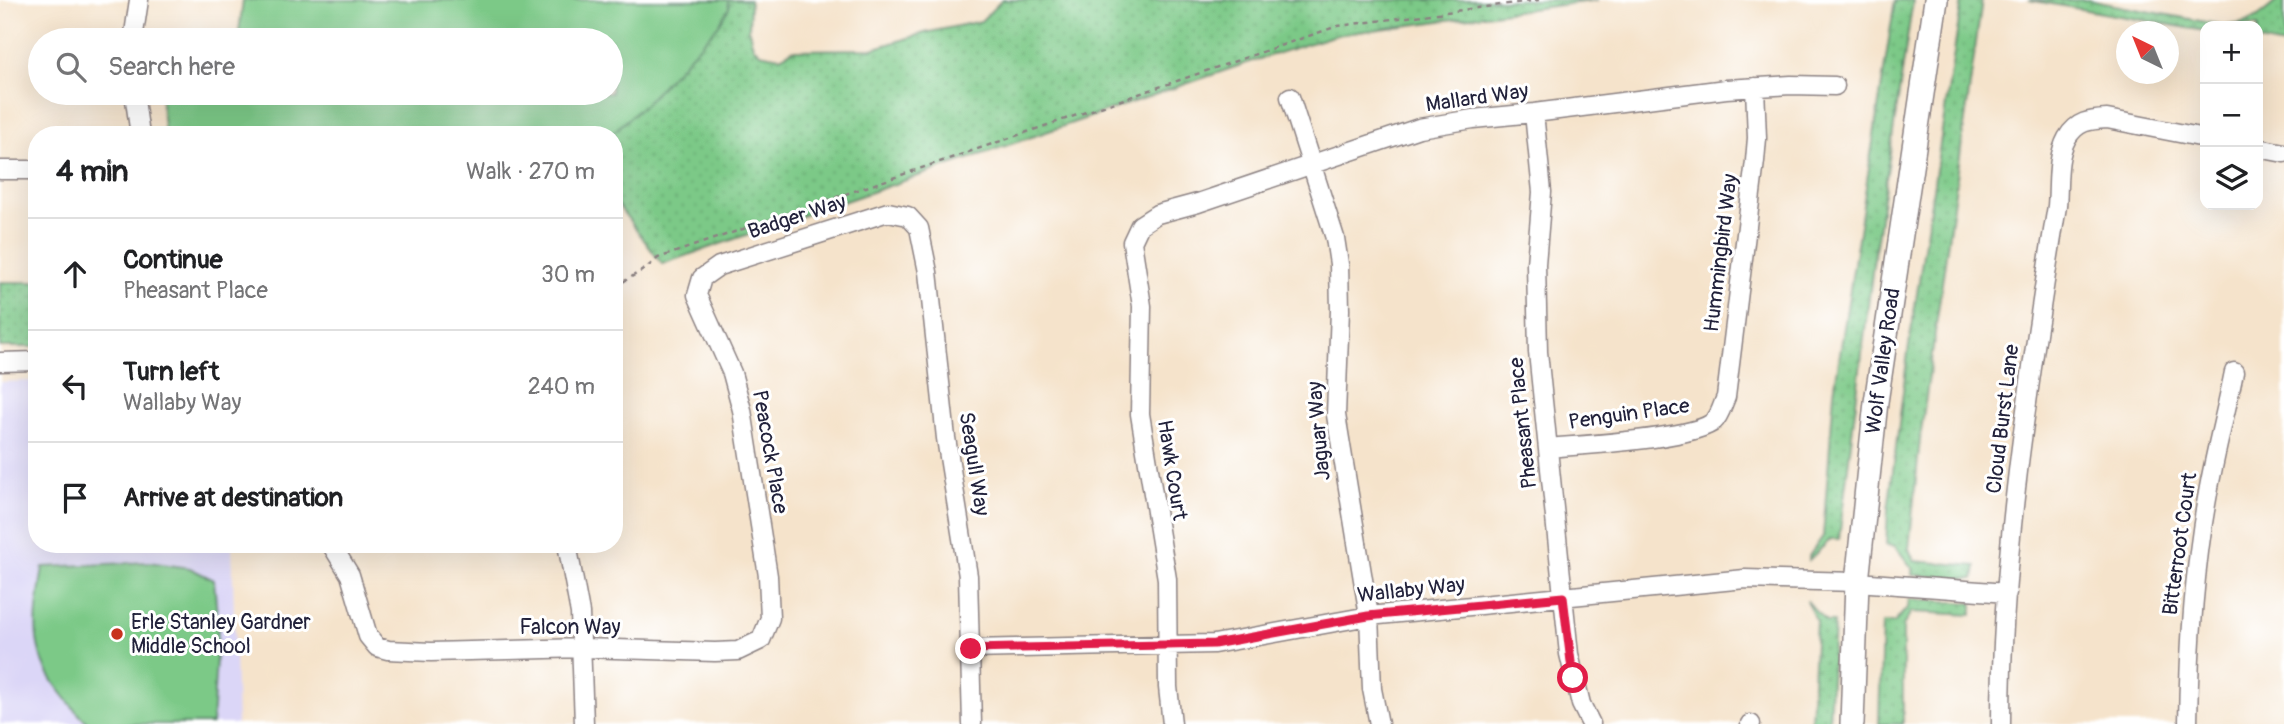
<!DOCTYPE html>
<html lang="en">
<head>
<meta charset="utf-8">
<style>
	:root { --surface:#fff; --page:#f6f6f6; --text:#202124; --muted:#757577; --line:#e0e0e0 }
	body { margin:0; font-family:Pangolin,sans-serif; background:var(--page); color:var(--text) }
	.controls { position:absolute; right:21px; top:21px; display:grid; overflow:hidden; border-radius:14px; box-shadow:0 7px 28px #0002 }
	.controls button { width:63px; height:63px; display:grid; place-items:center; padding:0; border:0; border-bottom:2px solid var(--line); background:var(--surface); color:var(--text); font:35px sans-serif }
	.compass { position:absolute; left:2116px; top:21px; width:63px; height:63px; border-radius:50%; background:var(--surface); box-shadow:0 7px 28px #0002; rotate:317deg }
	.stop { position:absolute; width:21px; height:21px; margin:-16px; border:5px solid #e11d48; border-radius:50%; background:#fff }
	.stop.end { background:#e11d48; border-color:#fff; box-shadow:0 2px 7px #0008 }
	.list { margin:0; padding:0; list-style:none }
	h2 { display:flex; justify-content:space-between; align-items:center; height:91px; margin:0; padding:0 28px; font-size:30px }
	h2 small { font-size:23px; font-weight:400; color:var(--muted) }
	.list li { display:grid; grid-template-columns:46px 1fr auto; gap:21px; align-items:center; box-sizing:border-box; height:112px; padding:0 28px; border-top:2px solid var(--line) }
	.list b { display:block; font-size:26px; white-space:nowrap }
	.list p { margin:0; font-size:23px; white-space:nowrap; color:var(--muted) }
	.list em { font-size:23px; font-style:normal; color:var(--muted) }
	.icon { flex:none; width:38px; height:38px; fill:none; stroke:currentColor; stroke-width:2; stroke-linecap:round; stroke-linejoin:round }
	.map { position:relative; flex:none; width:2284px; height:724px; overflow:hidden }
	.search { position:absolute; background:var(--surface); box-shadow:0 7px 28px #0002; left:28px; top:28px; width:595px; height:77px; display:flex; align-items:center; gap:18px; box-sizing:border-box; padding:0 24px; border-radius:38px; color:var(--muted); font-size:26px }
	.panel { position:absolute; background:var(--surface); box-shadow:0 7px 28px #0002; left:28px; top:126px; width:595px; height:427px; border-radius:28px }
	.map>svg:first-child { display:block }
	.built { fill:#dbd6f7 }
	.grass { fill:url(#grass-dots); stroke:#4f7661; stroke-width:2 }
	.park { fill:#7cc987; stroke:#4f7661; stroke-width:2 }
	.lines { fill:none; stroke-linecap:round; stroke-linejoin:round }
	.minor-casing { stroke:#8c8283; stroke-width:21 }
	.major-casing { stroke:#8c8283; stroke-width:26 }
	.path { stroke:#8c8283; stroke-width:2.5; stroke-dasharray:5 5; stroke-linecap:butt }
	.minor { stroke:#fff; stroke-width:18 }
	.major { stroke:#fff; stroke-width:23 }
	.route { stroke:#e11d48; stroke-width:9 }
	.poi-dot { fill:#c8321e; stroke:#fff; stroke-width:2.5 }
	.labels { text-anchor:middle; dominant-baseline:central; stroke-width:6; stroke-linejoin:round; paint-order:stroke }
	.street-label { font-size:21px; fill:#22223b; stroke:#fff }
	.poi-label { font-size:21px; fill:#22223b; stroke:#fff; text-anchor:start }
</style>
</head>
<body>
<div class="map">
<svg width="2284" height="724" viewBox="0 0 2284 724">
	<defs>
		<pattern id="grass-dots" width="8" height="8" patternUnits="userSpaceOnUse" patternTransform="scale(1.75)"><rect width="8" height="8" fill="#7cc987"/><path d="M2 2h.1M6 6h.1" fill="none" stroke="#6bac75" stroke-width="1.8" stroke-linecap="round"/></pattern>
	</defs>
	<rect width="100%" height="100%" fill="#fff"/>
	<filter id="ink" filterUnits="userSpaceOnUse"><feTurbulence type="fractalNoise" baseFrequency=".0143" numOctaves="2"/><feDisplacementMap in="SourceGraphic" scale="14" xChannelSelector="R" yChannelSelector="G"/><feConvolveMatrix kernelMatrix="1 2 1 2 8 2 1 2 1" color-interpolation-filters="sRGB"/></filter>
	<filter id="wash" filterUnits="userSpaceOnUse"><feTurbulence type="fractalNoise" baseFrequency=".00686" numOctaves="4" result="noise"/><feDisplacementMap in="SourceGraphic" scale="28" xChannelSelector="R" yChannelSelector="G"/><feGaussianBlur stdDeviation="1.57" result="paint"/><feColorMatrix in="noise" values="0 0 0 0 0 0 0 0 0 0 0 0 0 0 0 0 0 1.4 0 .05"/><feComposite in="paint" operator="in"/></filter>
	<g filter="url(#wash)">
		<rect width="100%" height="100%" fill="#f5e3cb"/>
		<path class="built" d="M37,381V544H232L237,724H0V382Z"/>
		<path class="grass" d="M570,0H750L749,31L753,46L760,53L780,57L793,50L872,49L925,33L981,21L1002,0H1598L1336,35L1244,64L662,264L614,200V135H502L611,93V40Z
			M1895,0H1913L1873,265L1839,539H1831L1809,560V556L1823,536L1834,392Z
			M1962,0H1982L1920,439L1909,549L1914,561L1976,566L1974,579L1912,575V568L1895,546L1886,545L1888,510L1908,352Z
			M2029,0H2088L2222,25C2248,26 2259,17 2278,0H2284V46L2258,41V26H2205V31Z
			M0,282H37V347H0Z
			M1909,599L1972,603V615L1911,612L1903,626V724H1879L1882,623H1894L1908,607Z
			M1806,600L1826,622H1834L1829,724H1811L1816,621Z"/>
		<path class="park" d="M243,0H728L729,8L719,25L644,105L610,135H165L160,93H611V40H238Z
			M149,562L190,568L214,580L218,627L212,724H90C79,717 72,706 64,696C27,651 35,620 43,567Z"/>
	</g>
	<g filter="url(#ink)">
		<g class="lines">
			<g class="minor-casing">
				<path id="minor" d="M133,40L139,0
					M134,93L140,135
					M1290,97L1335,238L1339,264L1340,310L1336,415L1369,616L1372,689L1379,724
					M1534,113L1542,192L1536,264L1538,352L1569,654L1581,704L1591,724
					M2258,148L2284,153
					M0,170H37
					M0,362L37,361
					M1549,448C1580,445 1696,439 1714,421C1720,416 1723,403 1726,397L1755,161L1757,138L1755,87
					M331,544L350,575L368,636L377,647L388,650L431,652L583,648L715,652L738,651L761,640L770,618L768,576L742,410L732,373L697,295L702,278L719,266L888,212L908,216L919,228L928,272L946,438L968,576L972,724
					M567,544L580,613L584,724
					M971,649L1214,644L1369,616L1745,579L1857,582L2007,593
					M1172,724L1168,687L1167,579L1140,414L1142,306L1132,242L1140,225L1157,214L1198,203L1419,128L1473,119L1534,113L1726,89L1791,85L1835,86
					M1750,724H1751
					M2001,724C2001,564 2026,401 2051,243C2053,230 2055,218 2057,206C2059,184 2056,158 2067,138C2077,121 2089,120 2107,119L2205,138
					M2188,724C2189,647 2194,569 2208,493C2215,453 2226,412 2234,372"/>
			</g>
			<g class="major-casing">
				<path id="major" d="M1852,724L1857,582L1876,402L1936,0"/>
			</g>
			<path class="path" d="M614,287L645,269L658,258L1338,26L1539,0"/>
			<use href="#minor" class="minor"/>
			<use href="#major" class="major"/>
		</g>
	</g>
	<g class="lines" filter="url(#ink)">
		<path class="route" d="M971,649L1214,644L1368,616L1563,597L1573,678"/>
	</g>
	<circle class="poi-dot" cx="117" cy="634" r="7"/>
	<g class="labels">
		<g class="street-label">
			<text transform="translate(1477 98) rotate(-8)">Mallard Way</text>
			<text transform="translate(797 217) rotate(-18)">Badger Way</text>
			<text transform="translate(1721 253) rotate(-83)">Hummingbird Way</text>
			<text transform="translate(1883 361) rotate(-82)">Wolf Valley Road</text>
			<text transform="translate(1629 414) rotate(-8)">Penguin Place</text>
			<text transform="translate(2003 419) rotate(-83)">Cloud Burst Lane</text>
			<text transform="translate(1523 423) rotate(-96)">Pheasant Place</text>
			<text transform="translate(1319 431) rotate(-95)">Jaguar Way</text>
			<text transform="translate(770 452) rotate(80)">Peacock Place</text>
			<text transform="translate(974 464) rotate(81)">Seagull Way</text>
			<text transform="translate(1172 470) rotate(81)">Hawk Court</text>
			<text transform="translate(2180 544) rotate(-82)">Bitterroot Court</text>
			<text transform="translate(1411 590) rotate(-6)">Wallaby Way</text>
			<text x="570" y="627">Falcon Way</text>
		</g>
		<g class="poi-label">
			<text x="131" y="622">Erle Stanley Gardner<tspan x="131" dy="24">Middle School</tspan></text>
		</g>
	</g>
</svg>
<div class="controls">
<button>+</button>
<button>−</button>
<button><svg class="icon" aria-label="layers" viewBox="0 0 24 24"><path d="M12 4l9 5-9 5-9-5zM3 14l9 5 9-5"/></svg></button>
</div>
<svg class="compass" viewBox="-18 -18 36 36"><path d="M0-13l5 13h-10z" fill="#e53935"/><path d="M0 13l5-13h-10z" fill="#757577"/></svg>
<div class="stop" style="left:1573px;top:678px"></div>
<div class="stop end" style="left:971px;top:649px"></div>
<div class="search"><svg class="icon" aria-label="search" viewBox="0 0 24 24"><circle cx="10" cy="10" r="6"/><path d="M15 15l6 6"/></svg>Search here</div>
<section class="panel">
<h2>4 min<small>Walk · 270 m</small></h2>
<ul class="list">
<li><svg class="icon" aria-label="ahead" viewBox="0 0 24 24"><path d="M12 20V5M6 11l6-6 6 6"/></svg><div><b>Continue</b><p>Pheasant Place</p></div><em>30 m</em></li>
<li><svg class="icon" aria-label="left" viewBox="0 0 24 24"><path d="M17 20v-9H6M10 6l-5 5 5 5"/></svg><div><b>Turn left</b><p>Wallaby Way</p></div><em>240 m</em></li>
<li><svg class="icon" aria-label="arrive" viewBox="0 0 24 24"><path d="M6 21V4h12l-3 4 3 4H6"/></svg><div><b>Arrive at destination</b></div></li>
</ul>
</section>
</div>
</body>
</html>
